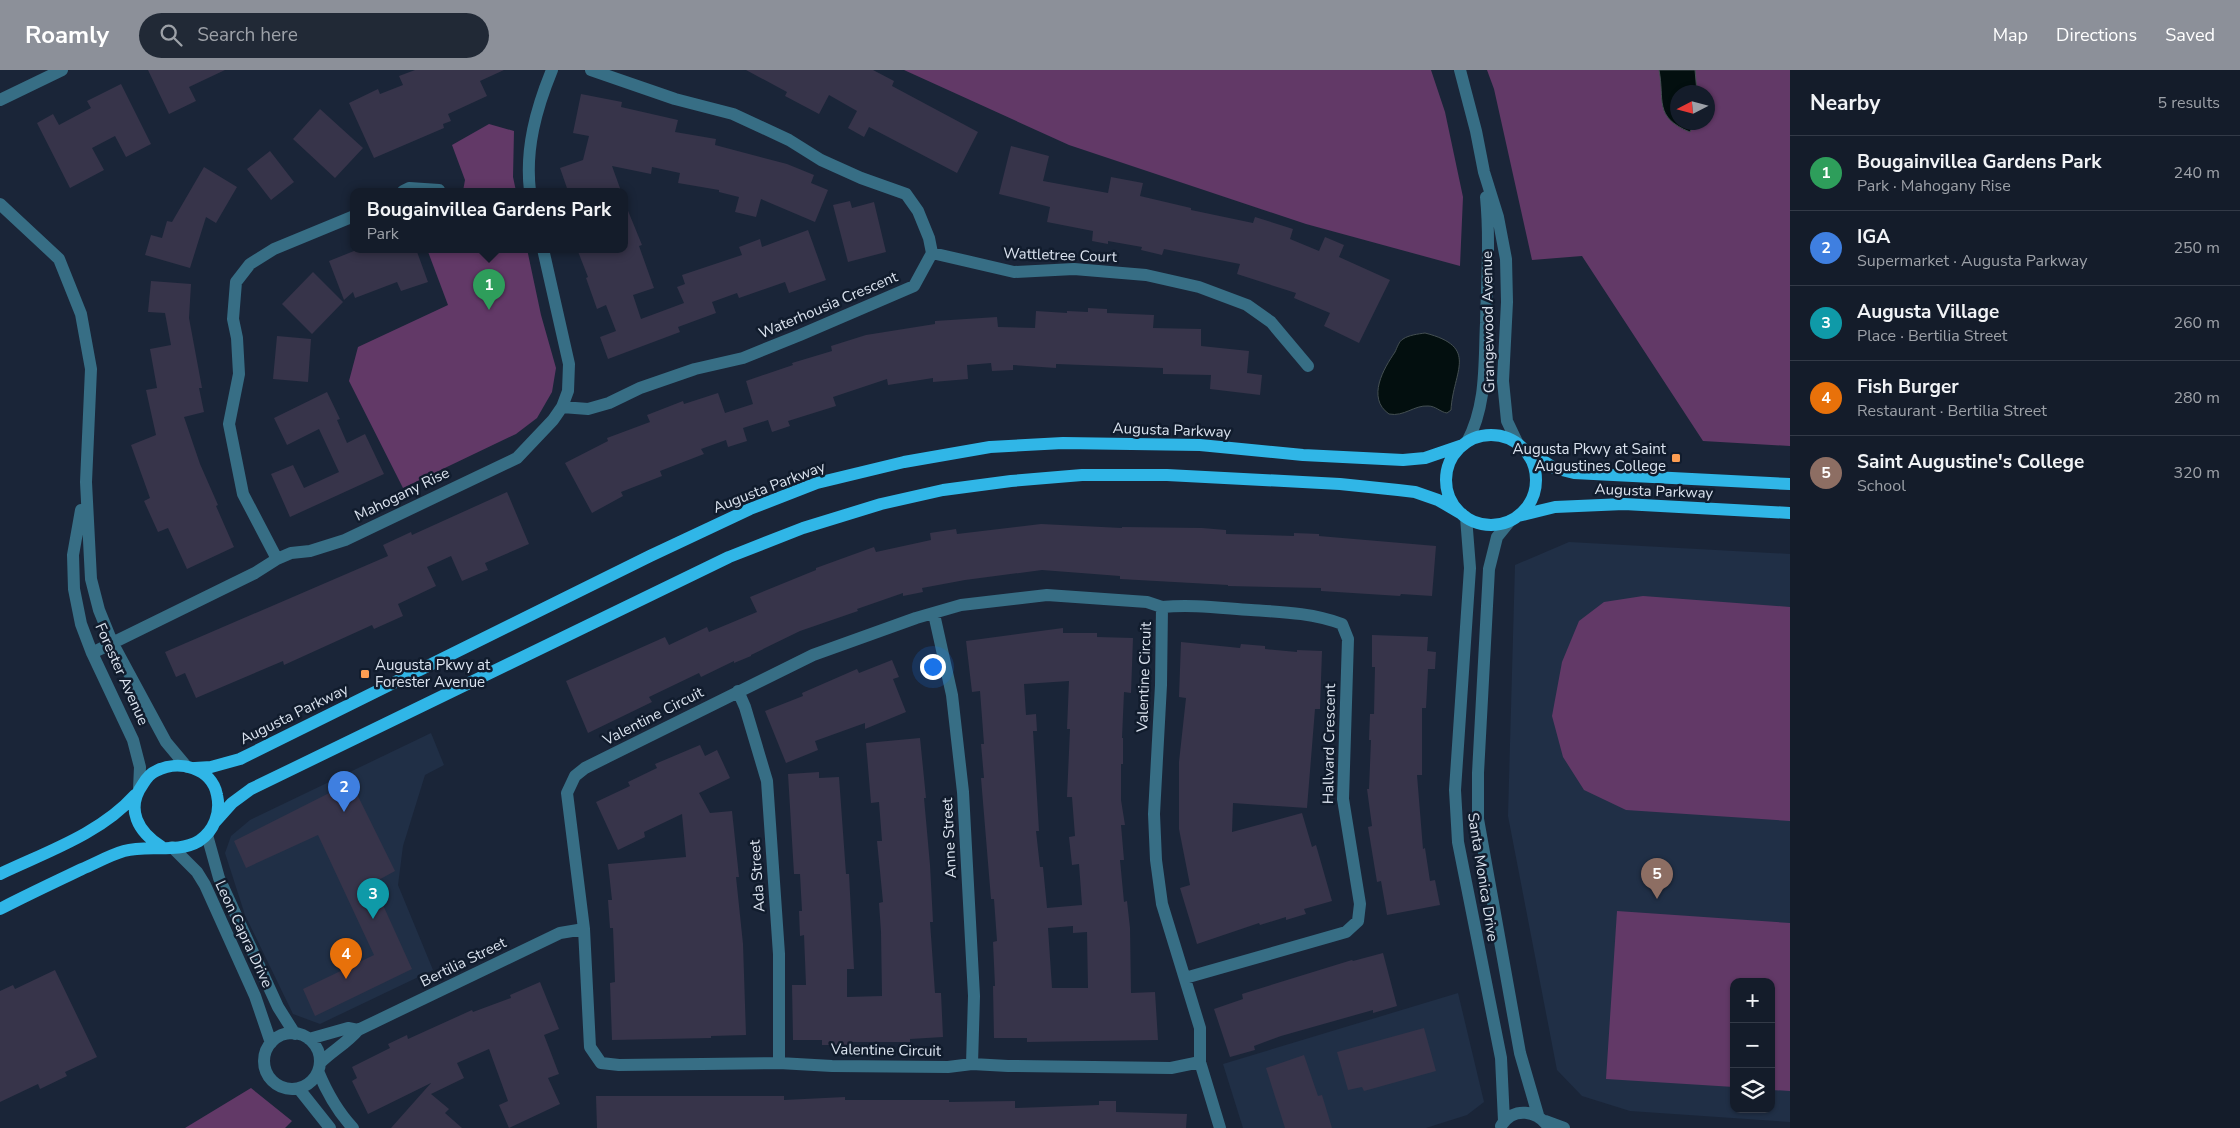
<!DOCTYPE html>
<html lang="en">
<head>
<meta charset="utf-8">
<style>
	:root { --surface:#141c2a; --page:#212936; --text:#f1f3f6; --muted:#9da1a8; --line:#333a47; --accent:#8c9099 }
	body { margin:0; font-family:"Nunito Sans",sans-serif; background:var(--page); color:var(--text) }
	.controls { position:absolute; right:15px; bottom:15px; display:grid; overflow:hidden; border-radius:10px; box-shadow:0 1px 4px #0004 }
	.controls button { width:45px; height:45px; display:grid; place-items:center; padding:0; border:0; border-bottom:1px solid var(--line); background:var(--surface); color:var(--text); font:25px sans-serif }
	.compass { position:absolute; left:1670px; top:15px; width:45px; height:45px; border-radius:50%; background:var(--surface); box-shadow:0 1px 4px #0004; rotate:264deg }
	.you { position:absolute; left:932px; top:596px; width:18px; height:18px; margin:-12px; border:4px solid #fff; border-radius:50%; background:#1a73e8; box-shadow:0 0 0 8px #1a73e833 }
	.badge { display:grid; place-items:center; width:32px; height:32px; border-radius:50%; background:var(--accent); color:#fff; font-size:16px; font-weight:700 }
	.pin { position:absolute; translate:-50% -41px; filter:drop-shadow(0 1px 2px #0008) }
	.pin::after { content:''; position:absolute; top:26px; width:18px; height:15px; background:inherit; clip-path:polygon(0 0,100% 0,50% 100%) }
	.popup { position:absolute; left:350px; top:118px; width:278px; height:65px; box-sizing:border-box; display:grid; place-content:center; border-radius:10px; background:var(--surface); filter:drop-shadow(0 1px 4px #0005); font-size:16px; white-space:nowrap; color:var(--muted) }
	.popup b { font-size:19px; color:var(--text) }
	.popup::after { content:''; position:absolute; left:50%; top:100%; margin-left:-10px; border:10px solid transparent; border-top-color:var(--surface) }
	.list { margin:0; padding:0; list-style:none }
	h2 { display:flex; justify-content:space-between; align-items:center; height:65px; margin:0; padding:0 20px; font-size:21px }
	h2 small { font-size:16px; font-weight:400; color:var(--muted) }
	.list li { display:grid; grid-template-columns:32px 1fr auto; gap:15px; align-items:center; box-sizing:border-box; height:75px; padding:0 20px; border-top:1px solid var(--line) }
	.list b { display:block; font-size:19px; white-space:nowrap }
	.list p { margin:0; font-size:16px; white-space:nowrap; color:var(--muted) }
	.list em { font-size:16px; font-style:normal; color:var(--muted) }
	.icon { flex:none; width:28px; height:28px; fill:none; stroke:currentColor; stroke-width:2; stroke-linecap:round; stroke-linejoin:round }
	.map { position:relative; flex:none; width:1790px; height:1058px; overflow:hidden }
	header { display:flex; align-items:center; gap:30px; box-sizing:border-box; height:70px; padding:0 25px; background:var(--accent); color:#fff }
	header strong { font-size:24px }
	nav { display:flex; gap:28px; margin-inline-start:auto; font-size:18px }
	.search { width:350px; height:45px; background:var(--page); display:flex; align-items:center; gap:12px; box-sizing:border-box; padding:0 18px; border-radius:28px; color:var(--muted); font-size:19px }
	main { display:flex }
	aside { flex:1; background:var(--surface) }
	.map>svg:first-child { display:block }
	.built { fill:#202f46; fill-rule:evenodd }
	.green { fill:#623967; fill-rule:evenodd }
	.water { fill:#030f0f; stroke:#444f52 }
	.building { fill:#37344a; fill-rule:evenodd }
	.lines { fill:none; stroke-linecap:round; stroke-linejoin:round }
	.minor { stroke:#376e85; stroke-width:12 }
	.major { stroke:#30b6e7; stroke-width:12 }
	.poi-dot { fill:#fc9d52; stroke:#111c2d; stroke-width:2 }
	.labels { text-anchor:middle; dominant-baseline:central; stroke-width:5; stroke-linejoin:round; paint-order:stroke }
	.street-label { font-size:15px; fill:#dbe3ef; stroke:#111c2d }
	.poi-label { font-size:15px; fill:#dbe3ef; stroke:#111c2d; text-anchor:end }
</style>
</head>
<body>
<header>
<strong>Roamly</strong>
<div class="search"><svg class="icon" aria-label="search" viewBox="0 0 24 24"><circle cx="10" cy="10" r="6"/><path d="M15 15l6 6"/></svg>Search here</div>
<nav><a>Map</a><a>Directions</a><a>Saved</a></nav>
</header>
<main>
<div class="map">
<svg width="1790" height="1058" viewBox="0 0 1790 1058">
	<rect width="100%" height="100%" fill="#1a2538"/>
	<path class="built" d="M1569,472L1790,484V1052L1630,1041L1582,1026L1557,1000L1508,746L1515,495ZM1734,912H1771V1039H1734Z
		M431,663L444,695L425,705L403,776L398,815L433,900L320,954L293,944L245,845L225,783L231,766L250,750Z
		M1458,923L1484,1032L1467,1045L1426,1058H1243L1223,994Z"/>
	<path class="green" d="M904,0H1431L1445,42L1463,127L1460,196L1306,154L1069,75Z
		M1487,0H1790V376L1703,371L1582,186L1532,190L1494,19ZM1678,22H1708V52H1678Z
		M489,54L514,61L513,107L516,121H463L465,110L452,75Z
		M427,179H527L541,245L556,298L552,322L537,348L516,364L403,418L349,311L358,277L448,235Z
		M1643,526L1790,537V751L1626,740L1584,720L1563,687L1552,646L1562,592L1579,551L1604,532Z
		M1617,841L1790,853V1021L1771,1020V912H1734V1017L1606,1009Z
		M251,1018L292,1051L285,1058H185Z"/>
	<path class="water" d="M1659,0H1695L1697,22H1678V52L1694,53L1690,62C1653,47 1665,30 1659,0Z
		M1425,263C1480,277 1453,301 1451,340L1447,343C1440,342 1436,336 1428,336C1414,335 1404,347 1389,344C1366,328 1384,298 1395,282C1397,278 1399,271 1403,269C1409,265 1418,264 1425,263Z"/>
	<path class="building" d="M148,0H225L189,17L196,31L169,44Z
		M415,0H504L480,11L487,26L448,44L451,51L443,54L444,58L374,88L349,33L378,19L380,24L403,15L399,6Z
		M746,0H873L894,11L892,16L978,62L957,103L869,57L864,67L848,58L857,41L829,25L819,44L785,26L787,22Z
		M121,14L151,74L126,87L115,66L92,78L104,100L70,118L37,53L53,44L59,55L91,38L87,31Z
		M581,24L622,32L621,37L678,50L675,62L716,69L715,75L787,94L814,105L811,113L828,120L815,152L761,129L756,147L735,142L739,127L719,122V120L678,113L680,103L652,97L651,104L612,96L621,121H568L560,98L583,90L589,66L573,63Z
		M320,39L363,78L335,108L293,69Z
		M1011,76L1049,86L1043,111L1108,123L1111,107L1143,113L1140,126L1191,138V140L1253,153L1255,147L1293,159L1290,169L1319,181L1325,167L1344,175L1339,187L1390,210L1359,273L1324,256L1330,243L1294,228L1296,223L1237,204L1240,194L1164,179L1162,185L1141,180L1142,177L1108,171V174L1092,171L1093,161L1047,152L1050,137L999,124Z
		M270,81L294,112L271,130L247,99Z
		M204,97L237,117L216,153L206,147L190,198L145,185L151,165L162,168L167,151L172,152Z
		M624,131L642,175L639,176L654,218L633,225L641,249L684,233L677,217L685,214L682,205L742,185L739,177L760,169L762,177L808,160L826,210L789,223L785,212L739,228L737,223L712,232L716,243L678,257L680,262L608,289L600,267L616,261L606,235L597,239L586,208L588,207L577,179H624Z
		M850,131L852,138L874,132L886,182L848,192L833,135Z
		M359,179H416L428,212L401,221L397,212L355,228L353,222L344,230L329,191Z
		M313,202L343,232L312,264L282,234Z
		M151,211L191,214L189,248L202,318H199L204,342L184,347L200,394L218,435L216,436L234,477L187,499L168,458L158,462L144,431L150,428L131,375L156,365L146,320L157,318L150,279L171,275L165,243L148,242Z
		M1088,238L1107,239V243L1154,245L1153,258L1201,259V276L1249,281L1247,303L1262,305L1260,325L1210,319L1211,305L1163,304V298L1056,294V298L1013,295V300L992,301L991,293L967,295L968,309L933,312V308L888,315L887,309L833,327L836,336L788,351L790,356L772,362L768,350L743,358L747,371L728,377L726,370L701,379L704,384L660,401L662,406L621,422L623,426L592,443L565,393L608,371L607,368L650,352L647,345L683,331L684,334L718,323L725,343L753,334L746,311L793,295L792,293L832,281L831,276L866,265L935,254V251L997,247L998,257L1035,258L1036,241L1067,243V241L1088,242Z
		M277,266L311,269L308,312L273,309Z
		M327,322L340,349L337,350L347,373L365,364L384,404L290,447L271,404L293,395L304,418L339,402L319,359L287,375L274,348Z
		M507,422L529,474L485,493L488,500L462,511L451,486L427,497L436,516L398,534L403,546L374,559L372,555L284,595L283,591L196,628L185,603L176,607L165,582L388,486L383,475L411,462L412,465Z
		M1041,454L1122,458V457L1202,458L1226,460V464L1294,466V463L1319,464V466L1436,476L1432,526L1401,524L1400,526L1321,521V518L1228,516V515L1120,509V506L1042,500L965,510L922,518L923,522L903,526V523L857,539L858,541L800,561L751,585V586L734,593V591L701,607L699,603L649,627L652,632L588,663L566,611L665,567L669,575L707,557L709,562L757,542L750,527L816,500V498L874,477L876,482L931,470L930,463L956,459L957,464Z
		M1063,558V563H1097V567L1133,568L1131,623L1124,622L1122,668H1123V694H1121V730L1125,755H1121L1124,790H1120L1124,832L1127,831L1130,858L1131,923L1155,922L1158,970L1027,972V968H994L993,916H995L993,872L997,871L994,829H991L981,708H984L981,674H984L980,621L972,622L966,571ZM1069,611L1067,659H1070L1067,727H1072L1075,766L1069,767L1072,795L1079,794L1082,835L1047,838L1043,797H1040L1036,761H1039L1033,661H1037L1036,644L1026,645L1024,614ZM1073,856V863L1087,862L1088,918H1052L1048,858Z
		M1372,565L1428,567L1427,581L1436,582L1435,599H1428L1426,638H1422V705H1417L1423,779L1425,778L1430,811L1435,810L1440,835L1387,845L1381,811L1377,812L1368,757L1372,756L1367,719H1369L1371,670H1369L1370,644H1374L1375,597H1372Z
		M1181,572L1240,578L1241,574L1265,576V579L1297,582V580L1322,581L1320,639H1315L1307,738L1233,733L1232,762L1302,743L1312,777L1316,775L1332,831L1304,839L1306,844L1286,850V847L1260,855L1259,853L1197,874L1180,818L1190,815L1179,759V692L1186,628L1179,627Z
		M892,590L899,607L893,609L906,642L865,659V653L815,671L818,680L786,693L765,641L803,626L802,623L857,599L859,603Z
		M920,668L926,728H924L930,795L933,852H930L935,923H941L943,967L910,969V972H849V975H822V970H793L792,915H806L804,865L800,866L799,841H802L800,804H794L788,704L819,702V708L839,707L846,804H849L854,899H847V927L882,926L881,862L879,833L883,832L877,771H882L879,732L871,733L866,673Z
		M700,675L705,686L717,680L730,708L699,723L710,743L732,741L739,807H736L743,874L746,965L711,966V968L612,970L610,913L615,912L613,858H610L608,830H612L608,794L686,787L682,744L644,762L645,767L618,780L596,732L630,716L628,712L657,698L655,694Z
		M351,712L395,801L373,813L412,899L315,946L303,919L374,885L318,765L246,798L234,771Z
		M1383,883L1397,936L1373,943V940L1281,966L1254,976L1255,980L1230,987L1214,939L1243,929L1242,924L1352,890L1353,891Z
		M55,900L97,987L65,1002L67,1006L40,1019L38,1014L0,1032V921L13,915L15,919Z
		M540,912L559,959L544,965L559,1004L548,1008L560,1034L509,1058L499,1035L508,1031L489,979L457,993L464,1008L431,1024L449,1039L445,1043L462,1058H391L431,1013L368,1044L352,1011L357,1008L352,997L390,978L388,974L407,965L408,969L472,940L473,942L511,928L510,925Z
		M1424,958L1436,1001L1364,1021L1362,1017L1348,1020L1337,982Z
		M1304,985L1318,1026L1322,1025L1332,1058H1285L1266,998Z
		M596,1026H784V1030L845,1027V1030H949V1032L1015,1031V1038L1099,1035V1031H1116V1042L1187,1044L1186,1058H597Z"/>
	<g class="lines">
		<path class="minor" d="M1460,0L1476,61L1484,102L1498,147L1506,189L1507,232L1503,311L1507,351L1517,372
			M0,30L62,0
			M403,121L409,118L439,120
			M530,121C525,79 536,39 552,0
			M0,134L59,189L81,244L91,299L86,412L91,509L99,540L112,572L166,672L187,697
			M932,183L1014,202L1074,199L1146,205L1199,217L1247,235L1271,252L1308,296
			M562,337L588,339L609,333L640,318L695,299L743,288L800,265L914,216L932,183L929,168L918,141L906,124L861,108L821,90L789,70L733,44L675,29L591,0
			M1467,372C1487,335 1484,294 1486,253C1487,211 1490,169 1486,127
			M81,440L73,485L74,519L81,554L92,583L133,670L140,697L139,719
			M1466,447L1470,498L1455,720L1458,772L1501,988L1504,1051
			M1510,451L1497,467L1489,499L1478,703V749L1520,983L1538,1045
			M277,489L243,424L229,354L239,304L237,268L233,249L236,212L250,194L274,179L354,146
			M1162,537C1192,534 1221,538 1251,540C1282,542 1313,543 1342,554L1348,569L1343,729L1360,834L1358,851L1346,862L1185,908
			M934,544L952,625L963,722L974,926L972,994
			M92,583L255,503L277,489L291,483L310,481L345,470L517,388L553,350L562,337L568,321L569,294L543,179
			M738,621L745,637L767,711L779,884V993
			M207,765L219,808L278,937L295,964
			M172,777L197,802L205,815L255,926L271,973
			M264 991a28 28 0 1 1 56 0a28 28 0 1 1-56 0Z
			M309,969L348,958L358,960
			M1200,992V958L1162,834L1156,790L1154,744L1161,615L1162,537L1147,532L1047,525L961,535L916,548L813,585L585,698L575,706L567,723L584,859L590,977L601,993L619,995L779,993L832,996L948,997L972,994L1008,996L1171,998L1200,992L1220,1058
			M320,993C332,981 347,973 358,960L560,863L584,859
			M318,1001C327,1023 337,1041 353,1058
			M299,1019L330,1058
			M1545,1051L1564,1058
			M1501,1056C1513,1036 1538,1040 1549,1058"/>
		<path class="major" d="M1446 410a45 45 0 1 1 90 0a45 45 0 1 1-90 0Z
			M1527,380L1554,398L1574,403L1790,414
			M1518,446L1555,437L1624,434L1790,443
			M195,698L211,697L240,689L650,486L750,439L817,413L904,392L990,377L1063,373L1200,375L1303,385L1403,390L1425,388L1463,375
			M215,752L232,733L251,719L729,487L803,458L881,434L943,420L1011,411L1082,405H1167L1340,414L1398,420L1415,422L1438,430L1462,444
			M0,804C46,782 100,764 135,725
			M0,839C27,825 55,812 82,799C96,793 110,785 124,781C148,774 177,784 199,771C214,761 221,743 217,725C212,698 179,689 156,701C151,703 146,709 143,714C125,739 138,762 162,777"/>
	</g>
	<g class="poi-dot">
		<rect x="1671" y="383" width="10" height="10" rx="2.5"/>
		<rect x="360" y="599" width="10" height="10" rx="2.5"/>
	</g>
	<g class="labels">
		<g class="street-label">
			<text transform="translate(1060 185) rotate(2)">Wattletree Court</text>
			<text transform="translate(828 235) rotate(-23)">Waterhousia Crescent</text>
			<text transform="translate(1488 252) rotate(-91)">Grangewood Avenue</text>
			<text transform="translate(1172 360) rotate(2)">Augusta Parkway</text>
			<text transform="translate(769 417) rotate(-21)">Augusta Parkway</text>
			<text transform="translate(1654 421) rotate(2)">Augusta Parkway</text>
			<text transform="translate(402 424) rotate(-26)">Mahogany Rise</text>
			<text transform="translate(122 604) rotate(66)">Forester Avenue</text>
			<text transform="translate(1144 607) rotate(-88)">Valentine Circuit</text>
			<text transform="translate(294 644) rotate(-26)">Augusta Parkway</text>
			<text transform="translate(653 646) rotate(-27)">Valentine Circuit</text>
			<text transform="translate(1329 674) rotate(-89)">Hallvard Crescent</text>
			<text transform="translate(949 768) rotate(-93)">Anne Street</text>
			<text transform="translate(757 806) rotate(-94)">Ada Street</text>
			<text transform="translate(1483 807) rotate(81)">Santa Monica Drive</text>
			<text transform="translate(244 864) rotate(65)">Leon Capra Drive</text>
			<text transform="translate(463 892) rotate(-26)">Bertilia Street</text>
			<text transform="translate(886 980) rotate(1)">Valentine Circuit</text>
		</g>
		<g class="poi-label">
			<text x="1666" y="379">Augusta Pkwy at Saint<tspan x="1666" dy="17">Augustines College</tspan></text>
			<text x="375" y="595" text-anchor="start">Augusta Pkwy at<tspan x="375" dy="17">Forester Avenue</tspan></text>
		</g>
	</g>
</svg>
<div class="controls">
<button>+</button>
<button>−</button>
<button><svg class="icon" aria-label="layers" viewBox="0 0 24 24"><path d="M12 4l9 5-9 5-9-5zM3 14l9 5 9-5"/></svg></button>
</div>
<svg class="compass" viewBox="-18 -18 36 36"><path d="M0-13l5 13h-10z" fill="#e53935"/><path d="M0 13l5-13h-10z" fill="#9da1a8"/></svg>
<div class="you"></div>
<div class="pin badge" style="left:489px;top:240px;background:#2e9e5b">1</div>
<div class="popup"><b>Bougainvillea Gardens Park</b>Park</div>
<div class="pin badge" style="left:344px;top:742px;background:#3f7fe0">2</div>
<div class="pin badge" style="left:373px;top:849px;background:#0f9aa8">3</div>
<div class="pin badge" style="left:346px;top:909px;background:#e8710a">4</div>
<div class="pin badge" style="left:1657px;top:829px;background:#8d6e63">5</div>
</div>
<aside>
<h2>Nearby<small>5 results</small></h2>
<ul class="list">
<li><span class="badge" style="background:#2e9e5b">1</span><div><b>Bougainvillea Gardens Park</b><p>Park · Mahogany Rise</p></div><em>240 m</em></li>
<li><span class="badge" style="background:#3f7fe0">2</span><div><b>IGA</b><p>Supermarket · Augusta Parkway</p></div><em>250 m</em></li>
<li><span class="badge" style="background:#0f9aa8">3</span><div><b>Augusta Village</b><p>Place · Bertilia Street</p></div><em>260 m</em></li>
<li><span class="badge" style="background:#e8710a">4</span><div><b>Fish Burger</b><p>Restaurant · Bertilia Street</p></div><em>280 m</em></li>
<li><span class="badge" style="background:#8d6e63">5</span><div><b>Saint Augustine's College</b><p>School</p></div><em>320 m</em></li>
</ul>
</aside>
</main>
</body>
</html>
